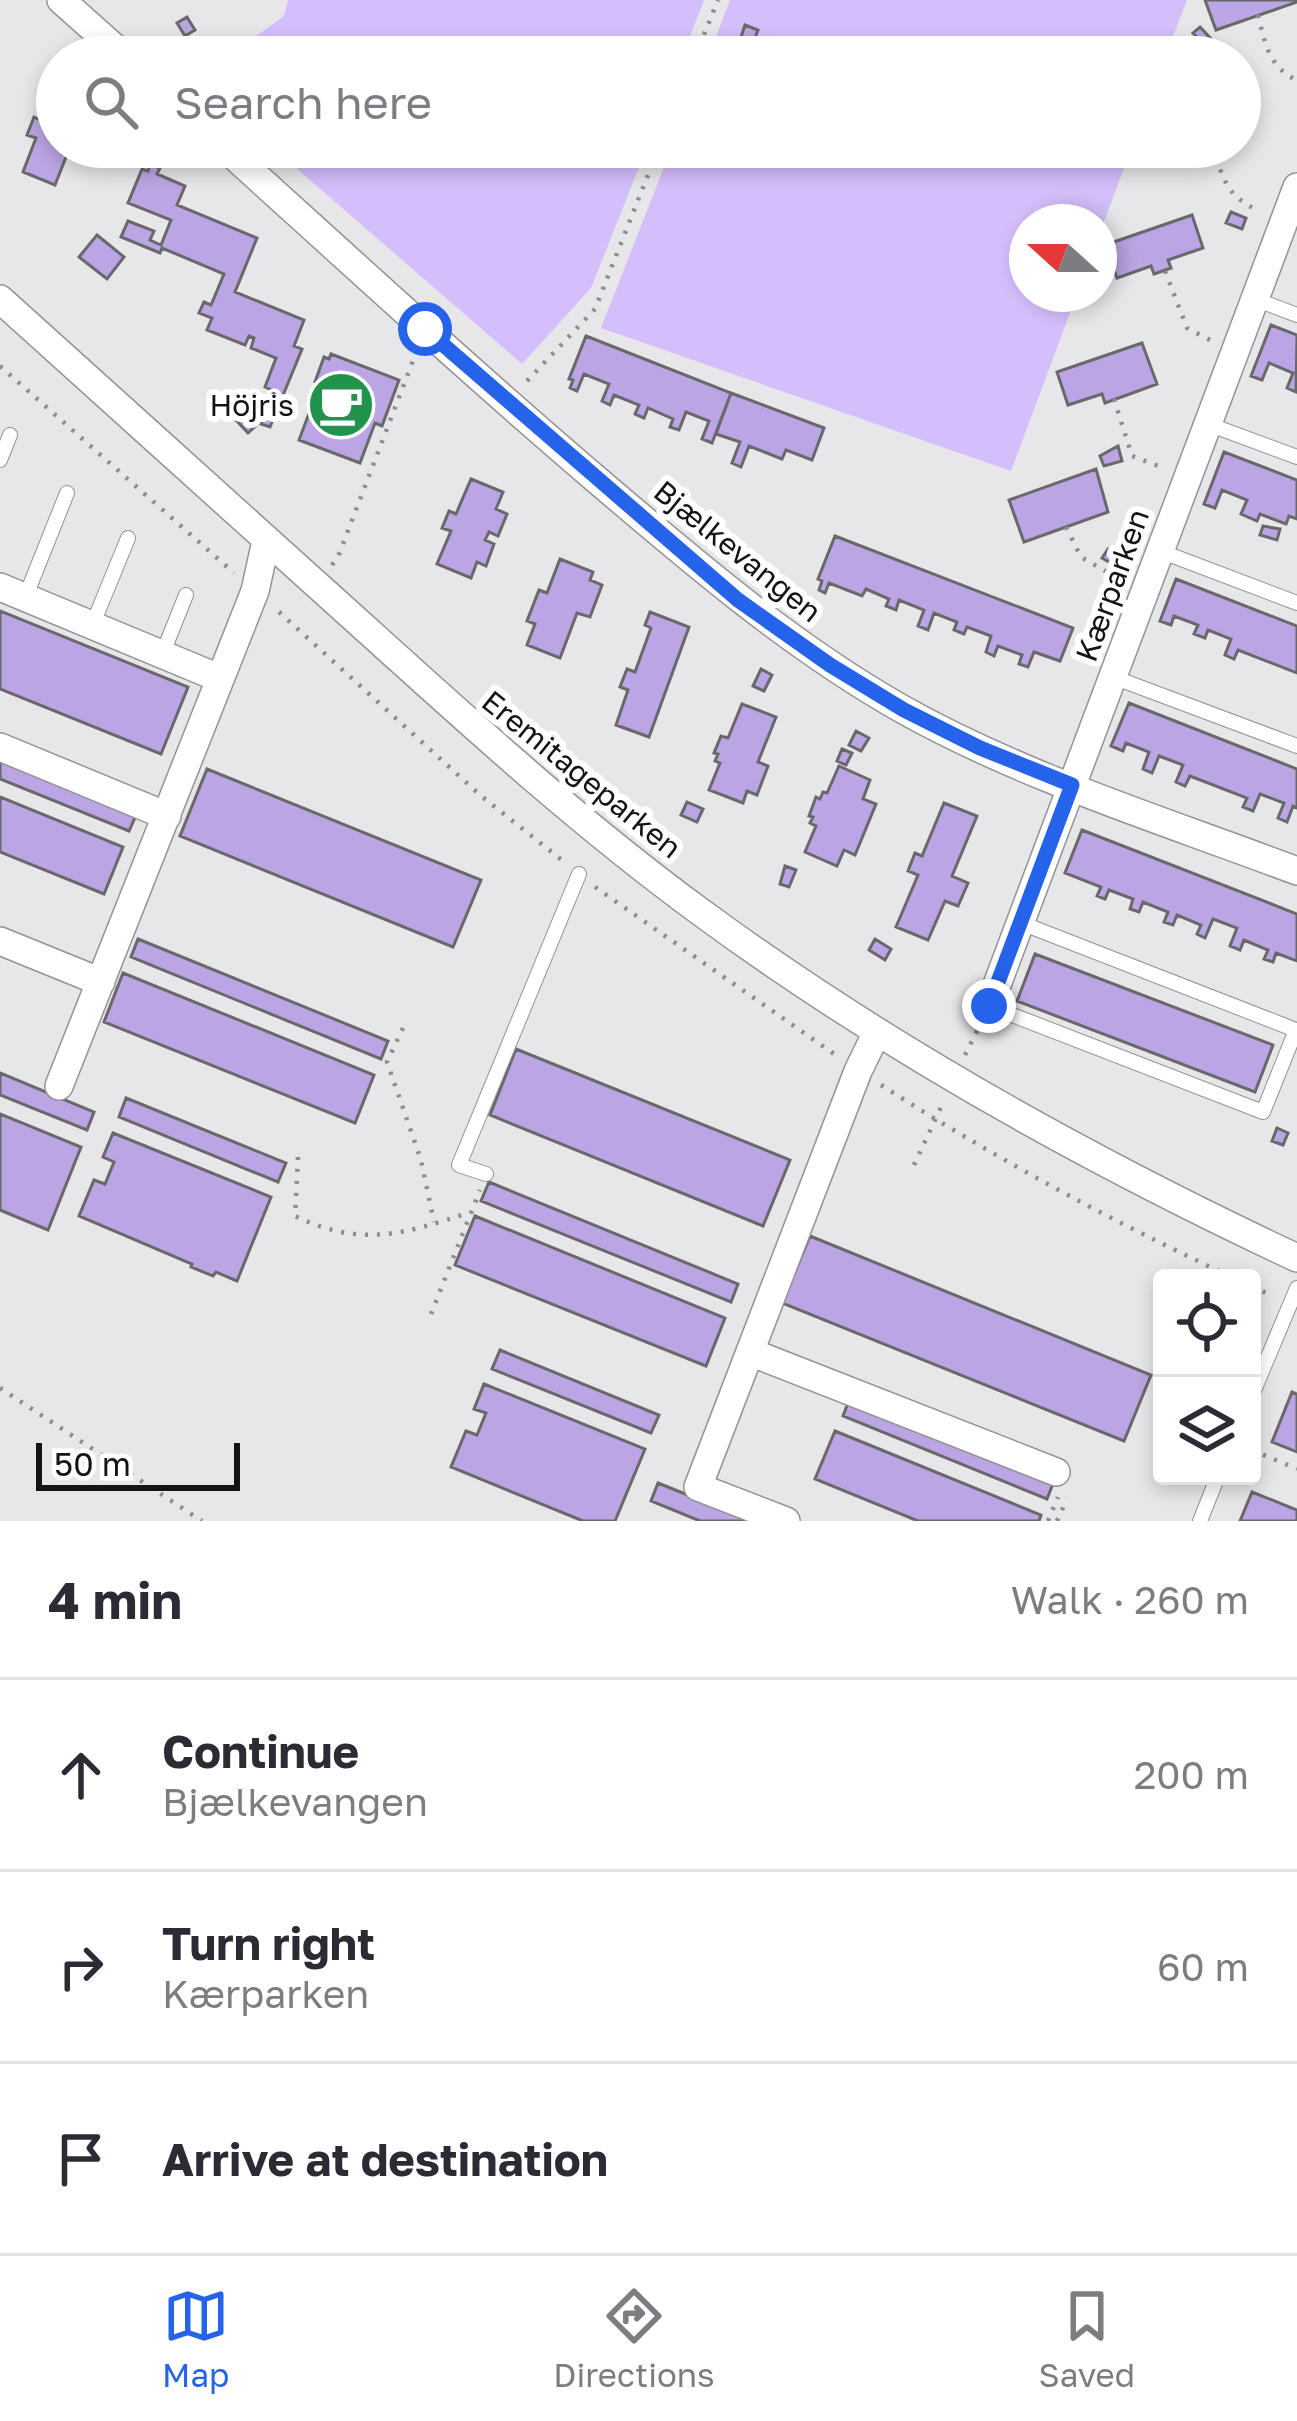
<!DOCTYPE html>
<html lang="en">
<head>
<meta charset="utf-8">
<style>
	:root { --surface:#fff; --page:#f7f7f7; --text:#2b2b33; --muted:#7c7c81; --line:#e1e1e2; --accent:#2563eb }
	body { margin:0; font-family:"Golos Text",sans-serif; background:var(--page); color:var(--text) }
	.controls { position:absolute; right:36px; bottom:36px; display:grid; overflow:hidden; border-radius:12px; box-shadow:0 6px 18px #0003 }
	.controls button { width:108px; height:108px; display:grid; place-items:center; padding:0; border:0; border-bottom:3px solid var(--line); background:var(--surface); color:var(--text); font:60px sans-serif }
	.compass { position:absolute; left:1009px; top:204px; width:108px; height:108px; border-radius:50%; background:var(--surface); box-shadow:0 6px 18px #0003; rotate:291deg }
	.scale { position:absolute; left:36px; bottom:30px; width:204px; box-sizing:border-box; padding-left:12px; border:6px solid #141415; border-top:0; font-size:33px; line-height:42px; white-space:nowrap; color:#141415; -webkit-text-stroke:9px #fff; paint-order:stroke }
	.stop { position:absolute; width:36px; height:36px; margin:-27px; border:9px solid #2563eb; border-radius:50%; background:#fff }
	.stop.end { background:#2563eb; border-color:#fff; box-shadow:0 3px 12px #0008 }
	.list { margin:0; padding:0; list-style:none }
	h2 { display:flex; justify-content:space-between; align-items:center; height:156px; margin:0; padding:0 48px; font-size:51px }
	h2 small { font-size:39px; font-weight:400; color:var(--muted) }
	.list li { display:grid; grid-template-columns:78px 1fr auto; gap:36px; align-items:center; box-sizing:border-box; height:192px; padding:0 48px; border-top:3px solid var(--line) }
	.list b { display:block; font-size:45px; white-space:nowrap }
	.list p { margin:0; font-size:39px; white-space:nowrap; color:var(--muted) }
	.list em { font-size:39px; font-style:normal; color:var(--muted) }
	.icon { flex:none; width:66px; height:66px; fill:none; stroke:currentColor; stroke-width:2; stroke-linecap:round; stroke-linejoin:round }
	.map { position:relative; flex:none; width:1297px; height:1521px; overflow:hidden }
	.search { position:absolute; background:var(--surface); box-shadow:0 6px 18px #0003; left:36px; right:36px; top:36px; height:132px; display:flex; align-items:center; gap:30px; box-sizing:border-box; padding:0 42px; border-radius:66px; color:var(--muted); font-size:45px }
	.sheet { height:732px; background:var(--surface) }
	nav { display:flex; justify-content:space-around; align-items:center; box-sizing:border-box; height:168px; border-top:3px solid var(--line); background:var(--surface); font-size:33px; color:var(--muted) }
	nav a { display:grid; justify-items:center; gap:6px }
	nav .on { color:var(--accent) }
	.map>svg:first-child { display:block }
	.green { fill:#d4befb }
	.building { fill:#bca5e4; stroke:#69696b; stroke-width:3 }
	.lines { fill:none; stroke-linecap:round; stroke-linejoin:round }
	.lane-casing { stroke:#939395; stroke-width:16 }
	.street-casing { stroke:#939395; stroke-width:30 }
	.path { stroke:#8d8c8e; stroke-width:4.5; stroke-dasharray:3 9; stroke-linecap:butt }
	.lane { stroke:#fff; stroke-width:14 }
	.street { stroke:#fff; stroke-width:27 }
	.route { stroke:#2563eb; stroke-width:15 }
	.labels { text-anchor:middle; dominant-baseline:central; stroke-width:12; stroke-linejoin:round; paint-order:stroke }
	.poi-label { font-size:30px; fill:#141415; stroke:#fff; text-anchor:end }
	.street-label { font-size:30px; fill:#141415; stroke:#fff }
</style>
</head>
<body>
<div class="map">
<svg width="1297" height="1521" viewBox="0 0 1297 1521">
	<rect width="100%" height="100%" fill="#e7e6e9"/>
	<path class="green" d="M288,0H704L682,57H227L284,16Z
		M730,0H1187L1165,57H708Z
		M272,147H647L591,288L522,364Z
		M672,147H1132L1099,235V222H1027V294H1077L1011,471L601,328Z"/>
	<path class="building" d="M1205,0H1297V2L1216,30Z
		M187,17L195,30L185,36L177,23Z
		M745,25L758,30L752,45L740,40Z
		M1200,27L1215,43L1209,50L1193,33Z
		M56,86L57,147H70L55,185L23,172L36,138L27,135L34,117L42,121Z
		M1240,87L1251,120L1240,124Z
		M150,164L160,168L157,174L185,186L177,205L257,238L235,292L304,320L294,346L302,349L270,427L261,424L274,391L265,387L276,358L251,348L254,338L249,336L245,345L207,330L212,318L199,313L204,302L211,305L224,274L162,248L160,253L121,237L128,221L154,231L150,240L161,245L171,220L128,203L142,169L148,171Z
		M1231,212L1246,218L1242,229L1226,223Z
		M1192,215L1203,248L1168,260L1171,268L1154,274L1151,266L1117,278L1105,245Z
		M97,235L124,257L107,279L79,257Z
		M1271,325L1297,335L1296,392L1287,388L1293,373L1269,363L1262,380L1251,376Z
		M586,336L731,393L712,443L702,439L709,421L686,412L679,430L670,427L673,419L648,408L644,418L639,416L635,414L639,405L614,395L610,405L602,401L609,384L584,374L577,391L570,388L573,380L569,379Z
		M1142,343L1157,384L1105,403L1102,394L1068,405L1057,372Z
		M331,354L399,380L382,426L375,423L360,463L299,440L320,384L315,382L324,357L329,359Z
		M731,393L824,428L812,460L786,450L782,459L749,446L741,467L732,463L740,442L716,434Z
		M244,409L258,424L248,433L234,418Z
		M1118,446L1122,461L1104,466L1100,456Z
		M1224,452L1297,480V519L1289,516L1286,524L1260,514L1257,521L1241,514L1247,500L1222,490L1215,508L1204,504Z
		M1096,469L1108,512L1024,542L1009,500Z
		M471,479L503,492L496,509L507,514L498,536L489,532L485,540L494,544L486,566L477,562L471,578L437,564L451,531L442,528L449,511L456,514Z
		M1263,526L1280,529L1277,540L1260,535Z
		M835,536L1073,628L1060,661L1034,652L1028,667L1019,664L1022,655L998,646L994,656L986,652L991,636L967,627L964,634L954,630L957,622L934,613L928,630L918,626L924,610L899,600L896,610L886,606L889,599L866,589L862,596L829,583L825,593L819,590L822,581L818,579Z
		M1108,549L1119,556L1114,565L1102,558Z
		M560,559L593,572L590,580L602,585L590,617L577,613L560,658L527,645L535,624L527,621L539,590L547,593Z
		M1176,579L1297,626V673L1238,650L1234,659L1225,655L1231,639L1208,630L1205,638L1194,634L1198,625L1174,616L1171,625L1160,621Z
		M0,611L188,687L161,754L0,689Z
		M650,612L689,627L649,737L616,725L628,690L620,687L627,669L635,672L651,628L645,625Z
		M761,669L772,675L764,691L753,686Z
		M1129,703L1297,769V808L1293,806L1287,822L1278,818L1284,803L1260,794L1253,811L1243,807L1247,798L1190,776L1185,786L1176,782L1183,765L1159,756L1152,773L1143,769L1149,752L1126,743L1123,751L1111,746Z
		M742,704L776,717L758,762L768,766L757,795L747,791L743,803L709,790L720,763L715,761L718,754L714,753L721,736L728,738Z
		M856,731L869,738L861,751L849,745Z
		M842,749L852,753L846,765L837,761Z
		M0,757L137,813L129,831L0,779Z
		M839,766L870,780L863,799L876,804L855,855L844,850L837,866L805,852L816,826L810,823L813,817L809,816L816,797L820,799L823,792L827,793Z
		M207,769L481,880L453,947L180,836Z
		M0,797L123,847L104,894L0,852Z
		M687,802L703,809L697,822L681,815Z
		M944,803L977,816L952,876L968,883L958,906L945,901L928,940L896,927L918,875L908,871L915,853L922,856Z
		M1082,830L1297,914V961L1276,953L1273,962L1264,959L1268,950L1244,940L1240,950L1230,946L1237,928L1213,919L1205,938L1197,934L1201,925L1177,915L1173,925L1164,922L1168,912L1143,902L1139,912L1130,909L1133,899L1109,890L1105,899L1097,896L1101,887L1065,873Z
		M785,866L796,870L789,887L780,884Z
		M138,939L388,1041L381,1059L131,957Z
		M875,939L891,949L885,960L869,950Z
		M1035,954L1273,1045L1255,1092L1017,1001Z
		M123,973L374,1075L355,1123L104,1022Z
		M516,1049L790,1160L763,1226L490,1115Z
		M0,1073L94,1112L87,1130L0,1095Z
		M126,1098L286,1163L278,1182L119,1117Z
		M0,1114L81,1147L48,1230L0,1210Z
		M1277,1128L1288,1133L1283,1145L1272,1141Z
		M113,1133L271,1197L237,1281L216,1272L213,1276L191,1267L192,1264L79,1216L94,1180L105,1184L114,1162L103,1157Z
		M489,1182L738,1284L731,1302L481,1201Z
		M475,1216L725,1318L706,1366L455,1265Z
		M810,1236L1151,1375L1124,1441L782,1303Z
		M500,1350L659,1415L651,1433L492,1369Z
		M484,1384L645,1449L615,1521H583L451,1467L466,1431L477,1435L486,1413L474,1409Z
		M1292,1392L1297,1394V1452L1272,1442Z
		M850,1398L1054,1481L1047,1499L843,1416Z
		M835,1431L1041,1515L1039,1521H918L815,1479Z
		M658,1483L752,1521H700L651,1501Z
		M1252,1492L1297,1510V1521H1240Z"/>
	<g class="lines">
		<g class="lane-casing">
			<path id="lane" d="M1255,299L1297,315
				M1208,424L1297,457
				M0,460L10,435
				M1160,551L1297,603
				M25,598L67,493
				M92,626L128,538
				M162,655L186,595
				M1113,677L1297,746
				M989,1006L1263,1112L1296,1030L1021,923
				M486,1174L459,1165L579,874
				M1252,1395L1297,1288
				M1200,1521L1218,1476"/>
		</g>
		<g class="street-casing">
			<path id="street" d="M61,0L125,57
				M224,147C350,261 475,376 604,486C699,567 793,647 902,709C1025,778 1165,821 1297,871
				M0,299C105,394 211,489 316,584C443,698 564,812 702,913C887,1049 1090,1161 1297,1258
				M0,587L219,678
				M0,747L167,816
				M0,941L101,982
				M989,1006L1297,187
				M59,1086L255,591L266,541
				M750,1352L1056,1472
				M786,1521L698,1487L858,1071L877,1032"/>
		</g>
		<path class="path" d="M1258,15C1265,43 1269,68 1297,80
			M695,57L718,0
			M1212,147C1224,179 1226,197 1260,211
			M1165,271L1187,328L1212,341
			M0,366L234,573
			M527,381L595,309L659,147
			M1114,399L1132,456L1161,467
			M1066,527L1081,557L1119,579
			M332,565L338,557L414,358
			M279,612L480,795L563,861
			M595,887L837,1056
			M403,1028L387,1062L421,1160L434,1222
			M965,1055L979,1027
			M881,1085C995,1158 1111,1221 1234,1278
			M298,1157L295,1216C362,1248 404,1234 471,1212
			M914,1165L943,1103
			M1252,1286L1270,1295
			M431,1314L480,1190
			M0,1388L202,1521
			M1252,1450L1297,1469
			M1048,1521L1058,1497
			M1057,1521L1067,1499"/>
		<use href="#lane" class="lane"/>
		<use href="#street" class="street"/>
	</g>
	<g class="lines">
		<path class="route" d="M425,329L738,600L830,665L904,710L980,748L1072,785L989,1006"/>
	</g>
	<defs>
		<g id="cafe-disc" transform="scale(3.45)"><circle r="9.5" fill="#22934d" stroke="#fff"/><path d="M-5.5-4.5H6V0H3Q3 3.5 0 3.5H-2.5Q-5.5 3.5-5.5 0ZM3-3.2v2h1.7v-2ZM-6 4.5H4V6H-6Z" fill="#fff"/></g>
	</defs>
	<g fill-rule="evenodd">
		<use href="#cafe-disc" x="341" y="405"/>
	</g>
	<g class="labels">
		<g class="poi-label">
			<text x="294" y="405">Höjris</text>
		</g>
		<g class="street-label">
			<text transform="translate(738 551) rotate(39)">Bjælkevangen</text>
			<text transform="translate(1112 585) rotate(-70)">Kærparken</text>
			<text transform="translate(582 774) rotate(39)">Eremitageparken</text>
		</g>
	</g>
</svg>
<div class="controls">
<button><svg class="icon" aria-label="locate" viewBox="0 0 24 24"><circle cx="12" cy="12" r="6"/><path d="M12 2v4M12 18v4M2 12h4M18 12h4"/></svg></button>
<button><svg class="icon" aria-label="layers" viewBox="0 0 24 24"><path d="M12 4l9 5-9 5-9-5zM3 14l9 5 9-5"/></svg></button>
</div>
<svg class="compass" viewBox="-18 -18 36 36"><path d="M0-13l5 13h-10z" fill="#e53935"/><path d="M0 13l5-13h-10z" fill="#7c7c81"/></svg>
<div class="scale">50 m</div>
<div class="stop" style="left:425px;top:329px"></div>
<div class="stop end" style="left:989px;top:1006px"></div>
<div class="search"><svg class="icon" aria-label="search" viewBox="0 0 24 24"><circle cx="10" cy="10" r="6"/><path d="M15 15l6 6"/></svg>Search here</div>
</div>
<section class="sheet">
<h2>4 min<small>Walk · 260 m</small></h2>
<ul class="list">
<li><svg class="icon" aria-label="ahead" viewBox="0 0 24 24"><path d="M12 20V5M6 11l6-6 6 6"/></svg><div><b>Continue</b><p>Bjælkevangen</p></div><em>200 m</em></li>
<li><svg class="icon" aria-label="right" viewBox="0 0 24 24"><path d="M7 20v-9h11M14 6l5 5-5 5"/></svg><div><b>Turn right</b><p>Kærparken</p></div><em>60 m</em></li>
<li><svg class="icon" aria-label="arrive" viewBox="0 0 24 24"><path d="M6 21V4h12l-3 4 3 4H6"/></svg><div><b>Arrive at destination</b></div></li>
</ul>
</section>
<nav>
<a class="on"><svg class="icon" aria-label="map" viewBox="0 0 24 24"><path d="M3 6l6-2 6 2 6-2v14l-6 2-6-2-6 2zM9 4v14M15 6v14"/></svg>Map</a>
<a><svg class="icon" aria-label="directions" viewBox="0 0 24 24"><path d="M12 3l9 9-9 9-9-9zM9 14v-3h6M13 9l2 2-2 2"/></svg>Directions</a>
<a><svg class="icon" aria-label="saved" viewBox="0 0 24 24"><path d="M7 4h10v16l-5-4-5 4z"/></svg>Saved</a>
</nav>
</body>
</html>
